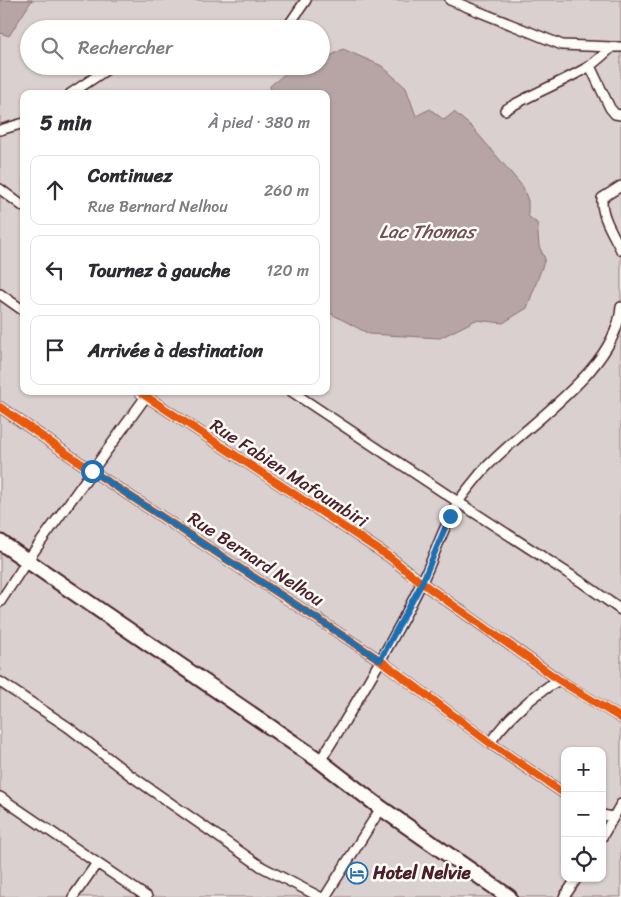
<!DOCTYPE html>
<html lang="fr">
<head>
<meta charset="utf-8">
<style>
	:root { --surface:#fff; --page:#f7f7f7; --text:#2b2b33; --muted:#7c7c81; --line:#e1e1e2 }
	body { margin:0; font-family:Sriracha,sans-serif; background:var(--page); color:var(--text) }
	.controls { position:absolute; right:15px; bottom:15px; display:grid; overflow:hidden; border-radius:10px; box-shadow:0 1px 4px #0004 }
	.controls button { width:45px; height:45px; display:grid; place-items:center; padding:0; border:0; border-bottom:1px solid var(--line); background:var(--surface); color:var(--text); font:25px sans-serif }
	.stop { position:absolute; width:15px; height:15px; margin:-11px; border:4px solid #1f6fb2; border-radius:50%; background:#fff }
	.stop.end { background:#1f6fb2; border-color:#fff; box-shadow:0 1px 5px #0008 }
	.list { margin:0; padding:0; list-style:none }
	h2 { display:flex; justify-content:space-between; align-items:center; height:65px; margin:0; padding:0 20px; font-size:21px }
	h2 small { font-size:16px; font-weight:400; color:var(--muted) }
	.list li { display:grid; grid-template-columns:32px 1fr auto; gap:15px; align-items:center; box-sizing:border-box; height:70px; margin:0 10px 10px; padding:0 10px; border:1px solid var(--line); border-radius:10px }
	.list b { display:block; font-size:19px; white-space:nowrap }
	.list p { margin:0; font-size:16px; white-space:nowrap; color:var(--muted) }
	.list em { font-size:16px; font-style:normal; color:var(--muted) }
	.icon { flex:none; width:28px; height:28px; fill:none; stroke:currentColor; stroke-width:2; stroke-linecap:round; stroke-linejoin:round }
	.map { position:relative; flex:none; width:621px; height:897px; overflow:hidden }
	.search { position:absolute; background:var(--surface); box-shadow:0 1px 4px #0004; left:20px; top:20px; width:310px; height:55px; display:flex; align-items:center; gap:12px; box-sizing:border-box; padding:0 18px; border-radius:28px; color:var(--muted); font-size:19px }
	.panel { position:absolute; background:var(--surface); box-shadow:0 1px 4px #0004; left:20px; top:90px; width:310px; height:305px; border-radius:10px }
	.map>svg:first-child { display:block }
	.green { fill:#d9d0cf; stroke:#92787d; fill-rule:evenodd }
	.water { fill:#b7a5a6; stroke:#8b6f75 }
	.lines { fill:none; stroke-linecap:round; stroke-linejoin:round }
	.minor-casing { stroke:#4a1f2b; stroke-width:12 }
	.highway-casing { stroke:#4a1f2b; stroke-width:18 }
	.minor { stroke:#fdfcf7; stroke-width:9 }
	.highway { stroke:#fdfcf7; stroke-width:14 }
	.cycleway-casing { stroke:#fdfcf7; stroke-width:11 }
	.cycleway { stroke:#e8590c; stroke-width:8 }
	.route { stroke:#1f6fb2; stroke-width:6 }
	.labels { text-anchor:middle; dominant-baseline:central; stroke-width:5; stroke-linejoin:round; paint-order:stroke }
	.street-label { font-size:18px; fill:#4a1f2b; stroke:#fdfcf7 }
	.poi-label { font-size:18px; font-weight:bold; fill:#4a1f2b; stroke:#fdfcf7; text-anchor:start }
	.water-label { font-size:19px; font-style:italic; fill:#704e56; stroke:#fdfcf7 }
</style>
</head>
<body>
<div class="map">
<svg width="621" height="897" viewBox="0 0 621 897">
	<rect width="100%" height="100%" fill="#f2efeb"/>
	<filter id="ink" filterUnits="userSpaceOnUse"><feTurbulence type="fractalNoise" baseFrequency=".02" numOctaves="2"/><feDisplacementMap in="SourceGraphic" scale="10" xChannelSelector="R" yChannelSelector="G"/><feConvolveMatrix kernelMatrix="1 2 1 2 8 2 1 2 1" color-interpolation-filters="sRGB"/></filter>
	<g filter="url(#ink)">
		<path class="green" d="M0,0H621V897H0ZM29,29H321V66H29ZM24,94H326V391H24ZM565,751H602V878H565Z"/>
		<path class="water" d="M0,0H32L9,36L0,33Z
			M343,49L382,66L406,88L416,116L430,109L444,120L454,112L472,127L523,187L528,201V216L537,223L539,246L545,259L527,308L503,323L476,320L440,338L369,334L326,311V94H271L270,86C292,68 293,66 321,66V61Z"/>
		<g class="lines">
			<g class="minor-casing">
				<path id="minor" d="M450,0L562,45L612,47
					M286,29L306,0
					M590,66L610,108L615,114L621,115
					M70,94L112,66
					M505,110C531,94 561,83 588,67C596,62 604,54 612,47H621
					M0,130L24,123
					M621,186L602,198C601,217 613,233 621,250
					M0,189L24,207
					M0,294L24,311
					M138,391L391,558L422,583L559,680L621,718
					M291,391L458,502L583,583L621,610
					M0,407L92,471L380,660L490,743L565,794
					M0,602L27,561L150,391
					M0,682L68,727L130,775L262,867L320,897
					M490,743C506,719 534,694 559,680
					M320,761C356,704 391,645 421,584C434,558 442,529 457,504C463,494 472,484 480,474C520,427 616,373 621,307
					M0,797L147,897
					M602,815L613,817
					M602,837L621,804
					M73,897L97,863
					M325,897L381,808
					M564,897L577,878"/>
			</g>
			<g class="highway-casing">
				<path id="highway" d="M0,542L320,761L381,808L509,897"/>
			</g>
			<use href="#minor" class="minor"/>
			<use href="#highway" class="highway"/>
			<g class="cycleway-casing">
				<path id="cycleway" d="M138,391L391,558L422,583L559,680L621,718
					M0,407L92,471L380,660L490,743L565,794"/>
			</g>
			<use href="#cycleway" class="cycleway"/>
		</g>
	</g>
	<g class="lines" filter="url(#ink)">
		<path class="route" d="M92,471L380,660L422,583L450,516"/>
	</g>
	<defs>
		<g id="hotel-ring" transform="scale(1.125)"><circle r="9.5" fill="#fdfcf7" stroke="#1f6fb2" stroke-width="1.5"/><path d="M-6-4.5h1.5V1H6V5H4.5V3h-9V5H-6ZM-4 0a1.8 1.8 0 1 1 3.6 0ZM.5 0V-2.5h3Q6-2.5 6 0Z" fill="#1f6fb2"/></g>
	</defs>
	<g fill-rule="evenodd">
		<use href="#hotel-ring" x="357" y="873"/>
	</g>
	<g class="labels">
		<g class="street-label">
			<text transform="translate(289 473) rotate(33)">Rue Fabien Mafoumbiri</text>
			<text transform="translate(256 559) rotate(33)">Rue Bernard Nelhou</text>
		</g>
		<g class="poi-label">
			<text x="373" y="873">Hotel Nelvie</text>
		</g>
		<g class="water-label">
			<text x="427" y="231">Lac Thomas</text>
		</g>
	</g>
</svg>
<div class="controls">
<button>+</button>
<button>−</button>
<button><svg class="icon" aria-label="locate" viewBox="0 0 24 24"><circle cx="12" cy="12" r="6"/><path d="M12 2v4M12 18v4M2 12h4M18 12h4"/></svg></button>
</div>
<div class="stop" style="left:92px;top:471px"></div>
<div class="stop end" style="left:450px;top:516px"></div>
<div class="search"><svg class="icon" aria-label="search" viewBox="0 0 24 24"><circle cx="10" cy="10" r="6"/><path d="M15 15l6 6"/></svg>Rechercher</div>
<section class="panel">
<h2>5 min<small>À pied · 380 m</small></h2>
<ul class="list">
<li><svg class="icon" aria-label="ahead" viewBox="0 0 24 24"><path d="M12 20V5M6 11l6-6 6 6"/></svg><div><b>Continuez</b><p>Rue Bernard Nelhou</p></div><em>260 m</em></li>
<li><svg class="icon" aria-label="left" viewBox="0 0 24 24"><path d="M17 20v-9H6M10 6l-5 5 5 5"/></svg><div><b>Tournez à gauche</b></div><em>120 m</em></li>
<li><svg class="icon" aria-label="arrive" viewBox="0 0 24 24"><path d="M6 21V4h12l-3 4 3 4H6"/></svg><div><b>Arrivée à destination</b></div></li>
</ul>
</section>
</div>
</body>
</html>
